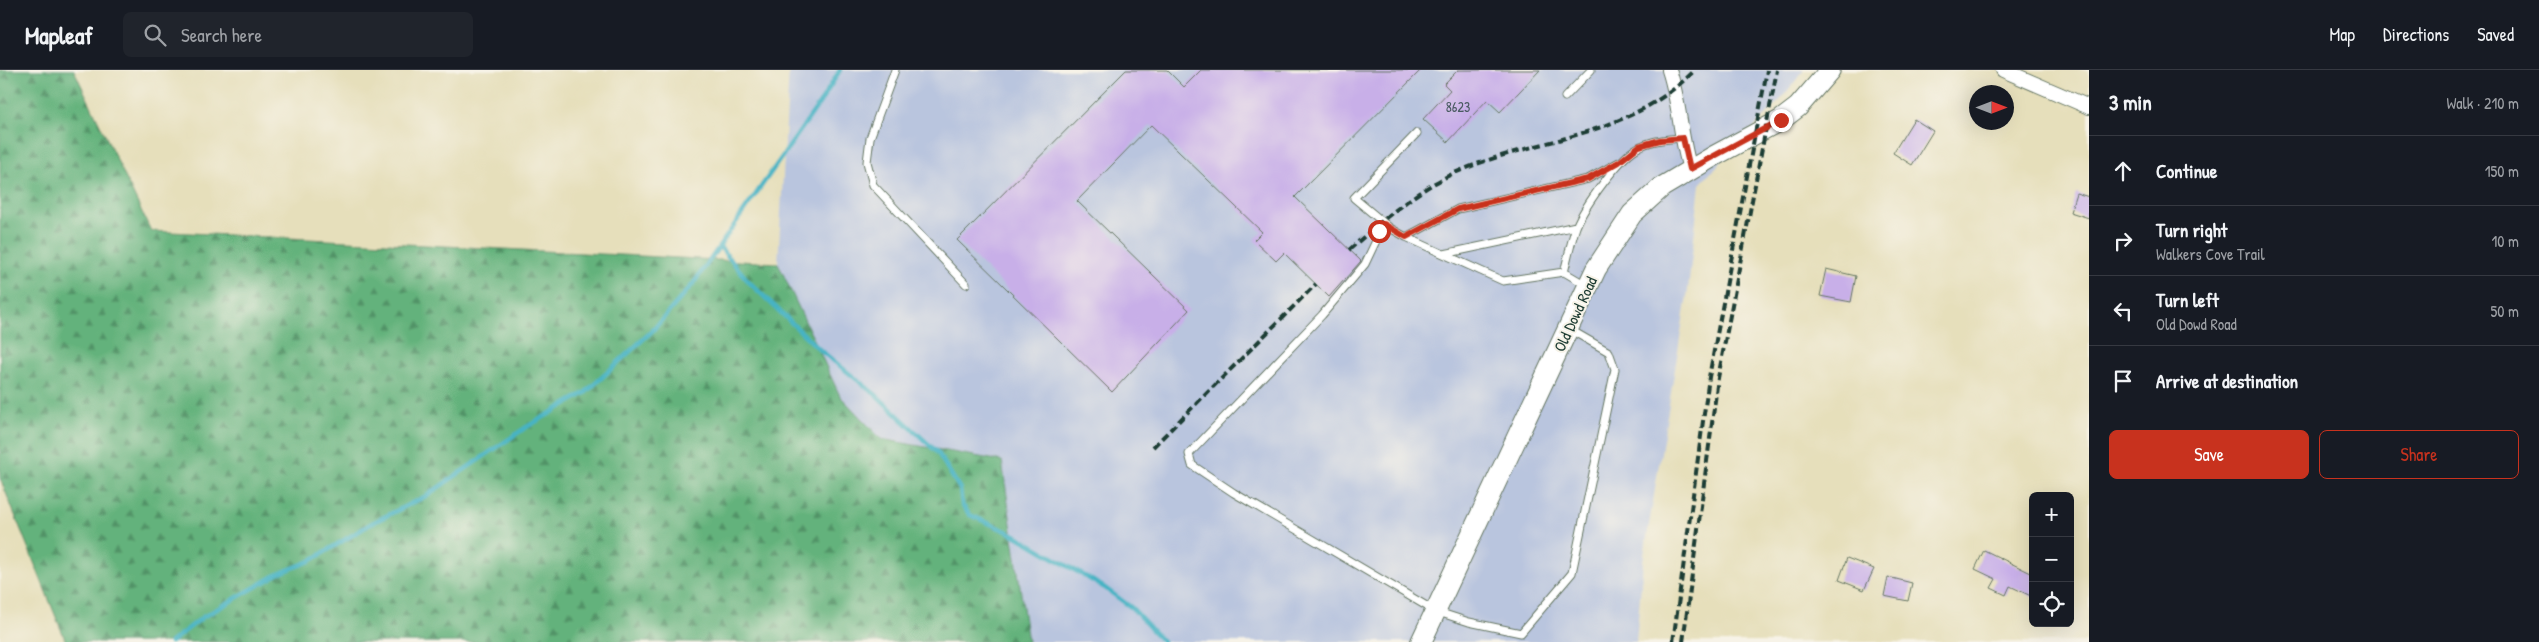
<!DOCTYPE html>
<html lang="en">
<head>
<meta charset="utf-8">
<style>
	:root { --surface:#171b24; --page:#20242c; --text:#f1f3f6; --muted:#9ea1a6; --line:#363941; --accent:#c8321e }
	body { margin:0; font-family:"Patrick Hand",sans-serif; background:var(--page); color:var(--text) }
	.controls { position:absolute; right:15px; bottom:15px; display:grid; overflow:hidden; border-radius:8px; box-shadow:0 5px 20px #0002 }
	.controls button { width:45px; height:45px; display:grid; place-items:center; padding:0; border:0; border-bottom:1px solid var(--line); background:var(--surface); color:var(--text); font:25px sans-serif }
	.compass { position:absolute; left:1969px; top:15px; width:45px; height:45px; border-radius:50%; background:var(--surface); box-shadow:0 5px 20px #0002; rotate:90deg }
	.stop { position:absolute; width:15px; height:15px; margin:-11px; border:4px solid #c8321e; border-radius:50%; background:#fff }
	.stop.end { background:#c8321e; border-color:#fff; box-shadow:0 1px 5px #0008 }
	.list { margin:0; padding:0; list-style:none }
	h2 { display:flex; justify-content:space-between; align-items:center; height:65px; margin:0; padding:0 20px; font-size:21px }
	h2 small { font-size:16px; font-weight:400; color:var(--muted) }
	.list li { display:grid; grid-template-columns:32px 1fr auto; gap:15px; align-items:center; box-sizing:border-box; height:70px; padding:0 20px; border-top:1px solid var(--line) }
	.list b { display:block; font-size:19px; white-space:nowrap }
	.list p { margin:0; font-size:16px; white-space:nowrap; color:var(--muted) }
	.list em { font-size:16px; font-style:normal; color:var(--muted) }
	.actions { display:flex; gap:10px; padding:15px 20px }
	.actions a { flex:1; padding:11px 0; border:1px solid var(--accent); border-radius:8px; text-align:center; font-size:18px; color:var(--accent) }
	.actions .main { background:var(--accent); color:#fff }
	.icon { flex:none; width:28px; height:28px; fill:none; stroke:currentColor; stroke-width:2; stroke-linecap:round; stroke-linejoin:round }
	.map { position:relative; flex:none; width:2089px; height:572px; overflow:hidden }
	header { display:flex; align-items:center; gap:30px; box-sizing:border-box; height:70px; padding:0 25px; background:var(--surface); border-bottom:1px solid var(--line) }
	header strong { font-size:24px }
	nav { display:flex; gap:28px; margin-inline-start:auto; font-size:18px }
	.search { width:350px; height:45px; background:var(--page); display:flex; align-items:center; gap:12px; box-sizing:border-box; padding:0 18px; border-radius:8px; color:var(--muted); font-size:19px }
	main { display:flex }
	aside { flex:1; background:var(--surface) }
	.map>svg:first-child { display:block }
	.industrial { fill:#b9c5de }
	.forest { fill:url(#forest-firs); stroke:#417858 }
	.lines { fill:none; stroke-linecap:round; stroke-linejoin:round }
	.stream { stroke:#47b3c4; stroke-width:4.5 }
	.building { fill:#c8afe8 }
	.lane-casing { stroke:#657663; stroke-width:9 }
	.street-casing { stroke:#657663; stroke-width:16 }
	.secondary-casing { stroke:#657663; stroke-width:22 }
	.lane { stroke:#fff; stroke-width:7 }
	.street { stroke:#fff; stroke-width:14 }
	.secondary { stroke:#fff; stroke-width:20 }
	.rail { stroke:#1f3d34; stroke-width:4; stroke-dasharray:8 4; stroke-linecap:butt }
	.route { stroke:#c8321e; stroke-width:6 }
	.labels { text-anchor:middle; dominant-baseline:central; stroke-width:4; stroke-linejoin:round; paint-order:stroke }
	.number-label { font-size:14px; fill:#495a61 }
	.street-label { font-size:16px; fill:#1f3d34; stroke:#f7f3e8 }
</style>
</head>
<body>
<header>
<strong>Mapleaf</strong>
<div class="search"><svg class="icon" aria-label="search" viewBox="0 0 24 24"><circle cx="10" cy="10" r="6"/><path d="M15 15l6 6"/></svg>Search here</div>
<nav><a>Map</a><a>Directions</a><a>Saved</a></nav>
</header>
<main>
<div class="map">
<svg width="2089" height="572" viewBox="0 0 2089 572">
	<defs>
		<pattern id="forest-firs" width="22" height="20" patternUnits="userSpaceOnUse" patternTransform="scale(1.25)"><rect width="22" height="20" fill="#63b27c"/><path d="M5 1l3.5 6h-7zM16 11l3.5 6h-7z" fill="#519266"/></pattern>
	</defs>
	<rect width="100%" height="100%" fill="#f7f3e8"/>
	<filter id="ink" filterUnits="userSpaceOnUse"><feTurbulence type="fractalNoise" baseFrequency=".02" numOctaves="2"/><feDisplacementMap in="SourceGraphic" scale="10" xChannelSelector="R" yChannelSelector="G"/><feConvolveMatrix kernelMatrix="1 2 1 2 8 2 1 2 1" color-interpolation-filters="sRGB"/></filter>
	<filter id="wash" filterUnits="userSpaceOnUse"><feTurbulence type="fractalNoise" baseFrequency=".0096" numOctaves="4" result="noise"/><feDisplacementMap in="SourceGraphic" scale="20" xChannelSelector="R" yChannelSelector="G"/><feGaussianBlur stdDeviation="1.12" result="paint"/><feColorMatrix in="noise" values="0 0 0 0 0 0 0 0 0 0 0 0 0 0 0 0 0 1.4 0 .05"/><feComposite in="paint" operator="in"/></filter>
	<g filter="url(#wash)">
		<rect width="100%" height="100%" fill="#e6dfbb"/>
		<path class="industrial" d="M789,0H1804L1781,29L1700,114L1688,220L1643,491L1636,572H1028L1002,391L881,369L840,326L778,193Z"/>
		<path class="forest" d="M0,0H74L151,161L778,193L840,326L881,369L1002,391L1028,572H66L0,408Z"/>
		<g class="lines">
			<path class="stream" d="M720,177L750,213L820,280L875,324L938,383L960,419L962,435L970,445L1013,464L1105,518L1132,538L1163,572
				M171,572L203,547L278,504L310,491L372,453L426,426L525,358L585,323L652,261L693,214L823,28L840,0"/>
		</g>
		<g id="blocks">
			<path class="building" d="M1126,0H1167L1184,17L1201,0H1421L1295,127L1361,191L1329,227L1284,183L1276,191L1254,170L1262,162L1151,55L1077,131L1189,240L1112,322L957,170Z
				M1458,0H1540L1500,42L1487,30L1448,72L1423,49L1450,20L1444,14Z
				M1914,49L1933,61L1912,95L1893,83Z
				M2076,123L2089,127V148L2070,142Z
				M1826,199L1856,206L1851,232L1820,226Z
				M1984,480L2033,504V527L2010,516L2006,525L1991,518L1996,509L1975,499Z
				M1847,488L1874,499L1864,520L1839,510Z
				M1888,507L1912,513L1908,531L1884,526Z"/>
		</g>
	</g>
	<g filter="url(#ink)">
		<use href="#blocks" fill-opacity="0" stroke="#657663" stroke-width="1"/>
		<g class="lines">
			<g class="lane-casing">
				<path id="lane" d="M895,0L870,68L867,92L873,115L966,214
					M1565,27L1591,0
					M1384,154L1365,194L1322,245L1189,384L1192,395L1234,423L1435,541L1469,552L1521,563L1572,503L1615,299L1609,282L1569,259
					M1406,167L1390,158L1354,128L1417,63
					M1444,184L1576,156
					M1564,202L1503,211L1406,167L1458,139L1588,109L1619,92
					M1586,215L1564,202C1568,188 1571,171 1576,157C1584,137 1621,84 1641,76C1654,70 1668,69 1683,68"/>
			</g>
			<g class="street-casing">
				<path id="street" d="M1669,0C1680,33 1680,67 1690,99
					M2003,0L2089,37"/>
			</g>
			<g class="secondary-casing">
				<path id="secondary" d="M1421,572L1596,199L1632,144L1662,117L1714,86L1781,50L1798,37L1830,0"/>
			</g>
			<use href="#lane" class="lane"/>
			<use href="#street" class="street"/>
			<use href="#secondary" class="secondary"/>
			<path class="rail" d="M1349,180C1384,149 1420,116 1464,99C1545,66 1629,67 1695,0
				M1153,377L1316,214
				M1673,572L1709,307L1767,0
				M1683,572L1718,308L1777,0"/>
		</g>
	</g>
	<g class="lines" filter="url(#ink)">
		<path class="route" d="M1379,161L1384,154L1406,167L1458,139L1588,109L1619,92L1639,76L1660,70L1683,68L1690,99L1781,50"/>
	</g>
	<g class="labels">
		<g class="number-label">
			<text x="1458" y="36">8623</text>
		</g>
		<g class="street-label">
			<text transform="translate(1575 244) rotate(-65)">Old Dowd Road</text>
		</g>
	</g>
</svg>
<div class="controls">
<button>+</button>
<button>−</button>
<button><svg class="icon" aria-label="locate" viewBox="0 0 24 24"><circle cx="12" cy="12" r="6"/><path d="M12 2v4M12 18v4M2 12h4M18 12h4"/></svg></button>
</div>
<svg class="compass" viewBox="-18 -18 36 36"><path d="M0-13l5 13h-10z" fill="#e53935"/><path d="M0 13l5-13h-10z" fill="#9ea1a6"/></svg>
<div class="stop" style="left:1379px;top:161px"></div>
<div class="stop end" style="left:1781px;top:50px"></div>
</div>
<aside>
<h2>3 min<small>Walk · 210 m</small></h2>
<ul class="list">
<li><svg class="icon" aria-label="ahead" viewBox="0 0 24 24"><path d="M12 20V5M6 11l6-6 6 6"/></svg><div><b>Continue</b></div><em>150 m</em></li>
<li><svg class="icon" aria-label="right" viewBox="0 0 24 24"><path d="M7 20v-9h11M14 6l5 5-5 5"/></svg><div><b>Turn right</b><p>Walkers Cove Trail</p></div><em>10 m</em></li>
<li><svg class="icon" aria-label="left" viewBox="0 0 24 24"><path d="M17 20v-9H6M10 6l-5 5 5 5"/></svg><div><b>Turn left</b><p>Old Dowd Road</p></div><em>50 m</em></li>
<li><svg class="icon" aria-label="arrive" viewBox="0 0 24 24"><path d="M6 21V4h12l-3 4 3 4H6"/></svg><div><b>Arrive at destination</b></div></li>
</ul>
<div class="actions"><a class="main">Save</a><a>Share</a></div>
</aside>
</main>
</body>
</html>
